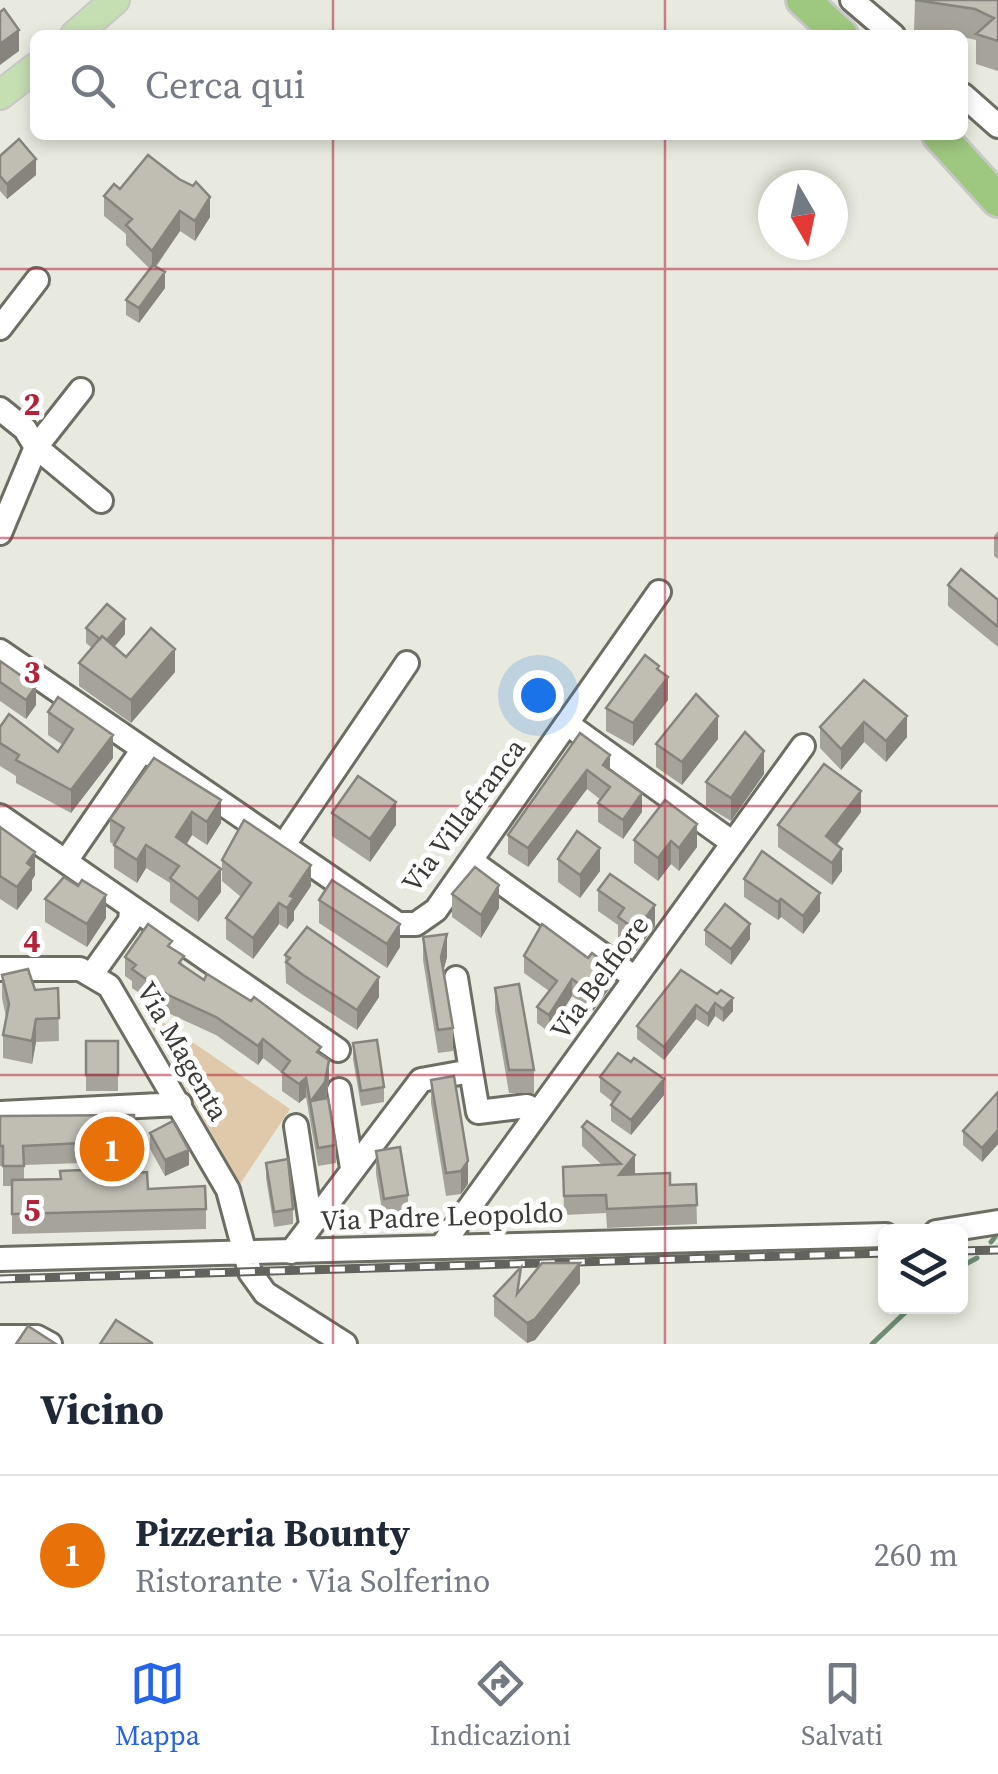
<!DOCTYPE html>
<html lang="it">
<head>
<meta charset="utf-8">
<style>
	:root { --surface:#fff; --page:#f6f6f7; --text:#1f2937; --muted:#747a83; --line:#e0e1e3; --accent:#2563eb }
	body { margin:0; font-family:"Source Serif 4",serif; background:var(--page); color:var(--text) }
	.controls { position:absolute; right:30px; bottom:30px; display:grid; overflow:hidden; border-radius:15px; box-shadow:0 5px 15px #0003 }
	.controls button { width:90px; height:90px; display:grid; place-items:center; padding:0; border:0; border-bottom:2px solid var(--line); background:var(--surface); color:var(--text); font:50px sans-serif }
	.compass { position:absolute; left:758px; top:170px; width:90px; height:90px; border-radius:50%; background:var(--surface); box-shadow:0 5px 15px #0003; rotate:171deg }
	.you { position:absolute; left:538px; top:695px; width:35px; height:35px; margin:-25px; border:8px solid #fff; border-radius:50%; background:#1a73e8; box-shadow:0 0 0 15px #1a73e833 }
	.badge { display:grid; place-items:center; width:65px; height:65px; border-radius:50%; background:var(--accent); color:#fff; font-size:32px; font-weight:700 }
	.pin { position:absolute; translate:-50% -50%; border:5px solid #fff; box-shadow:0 2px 10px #0006 }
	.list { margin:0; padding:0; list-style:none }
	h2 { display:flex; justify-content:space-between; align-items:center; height:130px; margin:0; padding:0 40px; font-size:42px }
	h2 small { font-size:32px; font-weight:400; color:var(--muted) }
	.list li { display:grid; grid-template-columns:65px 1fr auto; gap:30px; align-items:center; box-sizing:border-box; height:160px; padding:0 40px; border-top:2px solid var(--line) }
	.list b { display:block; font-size:38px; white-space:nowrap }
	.list p { margin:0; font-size:32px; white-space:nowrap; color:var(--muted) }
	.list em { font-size:32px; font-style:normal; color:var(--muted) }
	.icon { flex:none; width:55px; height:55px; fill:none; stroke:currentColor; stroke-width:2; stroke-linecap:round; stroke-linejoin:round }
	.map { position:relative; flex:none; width:998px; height:1344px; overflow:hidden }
	.search { position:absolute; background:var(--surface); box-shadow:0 5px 15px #0003; left:30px; right:30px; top:30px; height:110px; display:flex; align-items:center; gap:25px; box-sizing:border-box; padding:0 35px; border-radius:15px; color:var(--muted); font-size:38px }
	.sheet { height:290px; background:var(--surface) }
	nav { display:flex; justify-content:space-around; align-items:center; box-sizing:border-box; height:140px; border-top:2px solid var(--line); background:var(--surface); font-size:28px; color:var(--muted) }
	nav a { display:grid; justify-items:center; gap:5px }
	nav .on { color:var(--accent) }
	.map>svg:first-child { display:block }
	.green { fill:#dfc9aa }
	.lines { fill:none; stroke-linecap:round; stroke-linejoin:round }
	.stream { stroke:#6e8d74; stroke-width:5 }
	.minor-casing { stroke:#6c6d63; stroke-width:28 }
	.major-casing { stroke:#c8c8c7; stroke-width:32 }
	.highway-casing { stroke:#c8c8c7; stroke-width:38 }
	.minor { stroke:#fff; stroke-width:22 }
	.major { stroke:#c5deb2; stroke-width:28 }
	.highway { stroke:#9ec87f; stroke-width:32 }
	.rail-casing { stroke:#63635e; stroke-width:9 }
	.rail { stroke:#fff; stroke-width:5; stroke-dasharray:15; stroke-linecap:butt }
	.wall { fill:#a5a39a; fill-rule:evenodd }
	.shaded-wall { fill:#86847d }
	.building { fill:#c0bdb3; stroke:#86847d; stroke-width:2.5 }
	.grid { fill:none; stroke:#b42138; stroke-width:2.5; stroke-opacity:0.55 }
	.labels { text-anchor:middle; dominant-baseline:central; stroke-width:10; stroke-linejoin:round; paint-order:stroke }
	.street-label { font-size:28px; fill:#3a3a36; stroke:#fff }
	.grid-label { font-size:32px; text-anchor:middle; font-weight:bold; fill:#b42138; stroke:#fff; stroke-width:10; stroke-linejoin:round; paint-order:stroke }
</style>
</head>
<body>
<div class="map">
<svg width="998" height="1344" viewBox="0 0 998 1344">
	<rect width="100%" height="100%" fill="#e8eadf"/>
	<path class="green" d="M140,1006L290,1109L240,1184Z"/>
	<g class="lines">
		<path class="stream" d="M991,1242L995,1237
			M960,1267L977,1258
			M872,1344L912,1306"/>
		<g class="minor-casing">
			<path id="minor" d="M852,0L893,35
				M963,95L998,126
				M0,328L37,280
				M0,409L25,429L36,447L101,501
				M0,533L36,447L81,390
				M0,651L398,924H416L436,910L659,592
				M573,728L733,843
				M0,816L338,1050
				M283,846L407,663
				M66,861L143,749
				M471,861L635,978
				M0,969H80L109,986L228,1190L250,1272L265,1293L345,1344
				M92,974L130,921L131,910
				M456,978L471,1071
				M339,1090L352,1168
				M0,1113L180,1104
				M296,1126L311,1224
				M936,1232L998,1222
				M443,1244L803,746
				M291,1252L421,1080L471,1071L478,1112L527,1106L537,1112
				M0,1259L886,1235
				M0,1337H37L50,1344"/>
		</g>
		<g class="major-casing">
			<path id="major" d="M75,35L115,0
				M0,95L35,68"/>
		</g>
		<g class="highway-casing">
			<path id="highway" d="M803,0L841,35
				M939,135L998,200"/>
		</g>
		<use href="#minor" class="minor"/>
		<use href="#major" class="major"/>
		<use href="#highway" class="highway"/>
		<g class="rail-casing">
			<path id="rail" d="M960,1251L998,1250
				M0,1279L886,1253"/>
		</g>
		<use href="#rail" class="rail"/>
	</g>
	<path class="wall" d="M915,0H998V71L976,64V40L963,37V35H945L914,31Z
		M0,156L36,175L7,199L0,191Z
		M120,189L210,217L195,241L180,231L156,267L165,288L139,323L126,315V300L150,269L126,245V234L104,216V196Z
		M998,531V559L994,556V536Z
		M948,585L998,600V647L948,606Z
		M86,628L125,634L114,647L126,657L175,672L131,723L79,686V663L92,648L86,643Z
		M0,661L36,705L26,719L0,701Z
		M864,680L907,737L886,762L864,742L841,770L820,748V727Z
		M668,700L633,746L606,731V708Z
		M48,712L113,758L71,813L16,783V776L0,766V727L58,752L63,745L48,735Z
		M580,733L642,812L623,839L598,822V803L601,800L587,789L528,867L508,854V835Z
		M718,739L682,785L656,767V744Z
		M154,758L221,823L207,845L192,835L187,844L221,892L198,922L170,902V883L146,868L137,883L114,868V845L110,842V819Z
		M764,774L731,821L706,806V782Z
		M861,812L837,845L842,871L832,885L778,847V825Z
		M332,813L396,825L370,862L332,836Z
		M697,824V847L679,871L671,864L658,881L634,863V840Z
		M0,827L35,875L32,880V890L17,910L0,899Z
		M558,859L600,871L580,898L558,882Z
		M222,860L311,886L294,911V920L287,929L279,924L253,959L226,939V918L241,897L222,881Z
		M744,879L820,911L803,934L781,917L778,920L744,897Z
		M598,890L655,926L636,951L618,938V925L598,911Z
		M452,894L499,908L481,938L452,917Z
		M45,899L106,918L87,947L45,922Z
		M319,900L400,947L387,968L319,923Z
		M705,930L750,939L731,965L705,945Z
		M423,937L447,957L443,971L453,1028V1051L438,1053L423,960Z
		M172,948L184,966L321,1055L329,1079L326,1099L336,1145V1163L318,1166L306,1097L299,1103L282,1091V1073L263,1058L258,1065L216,1035L168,1013L132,988V981L125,976V957Z
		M285,955L379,997L357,1030L303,995L286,983Z
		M524,956L612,985L593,1011L572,996L549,1032L537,1023V1007L549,991L524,973Z
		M681,970L733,1011L723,1022L715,1016L708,1027L696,1019L664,1060L637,1039V1026Z
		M2,975L35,990L58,988L59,1041L36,1042L32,1064L3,1058V1035L6,1017L2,998Z
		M495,988L534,1070V1093H509L495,1011Z
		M86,1041H118V1091H86Z
		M353,1043L384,1087V1102L361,1106L353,1059Z
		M600,1077L664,1095L631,1135L611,1121V1105L613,1102L600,1092Z
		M431,1080L468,1184L461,1194L446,1196L431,1103Z
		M998,1092V1144L982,1162L963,1145V1131Z
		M134,1115V1173L148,1189L206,1209V1229L12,1234V1186H3V1166H0V1116ZM82,1163V1170L60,1179L24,1180V1165Z
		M582,1127L635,1173L634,1174L670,1185L696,1184L697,1224L607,1228L606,1213L564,1215L563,1167L602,1165L582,1146Z
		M150,1133L189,1165L165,1176L150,1149Z
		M376,1151L408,1195V1218L384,1222L376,1174Z
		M266,1163L293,1209V1224L274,1227L266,1178Z
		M580,1283L535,1340L527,1343L494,1316V1296L521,1289Z"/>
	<path class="shaded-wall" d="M19,30V51L0,65V44Z
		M36,159V175L7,199V184Z
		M210,197V217L195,241V221Z
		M180,211V231L152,271V251Z
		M165,272V288L139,323V308Z
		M125,619V634L105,658V643Z
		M175,649V672L131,723V700Z
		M659,666V688L668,677V700L633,746V723Z
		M36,686V705L26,719V700Z
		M718,716V739L682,785V762Z
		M907,716V737L886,762V741Z
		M864,722V742L841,770V749Z
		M113,735V758L71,813V790Z
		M764,751V774L731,821V798Z
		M610,755V774L603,784V765Z
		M587,770V789L528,867V848Z
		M861,791V812L826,858V836Z
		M642,793V812L623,839V820Z
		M221,800V823L207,845V822Z
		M396,802V825L370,862V839Z
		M192,812V835L176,860V837Z
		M697,824V847L679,871V848Z
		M671,841V864L658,881V858Z
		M146,845V868L137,883V860Z
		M600,848V871L580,898V875Z
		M842,849V871L832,885V863Z
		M35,852V875L32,880V890L17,910V887L27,863Z
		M311,865V886L294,911V920L287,929V908L290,896Z
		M221,869V892L198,922V899Z
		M499,885V908L481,938V915Z
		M820,893V911L803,934V916Z
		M106,895V918L87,947V924Z
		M781,899V917L778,920V902Z
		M279,903V924L253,959V938Z
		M655,905V926L636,951V930Z
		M400,924V947L387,968V944Z
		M750,924V939L731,965V949Z
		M447,934V957L441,980V957Z
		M612,968V985L593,1011V994Z
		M379,977V997L357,1030V1010Z
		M572,979V996L549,1032V1015Z
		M733,998V1011L723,1022V1009Z
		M715,1003V1016L708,1027V1014Z
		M696,1005V1019L664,1060V1047Z
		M36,1019V1042L32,1064V1041Z
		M263,1039V1058L258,1065V1046Z
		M329,1060V1079L325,1100L311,1101Z
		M306,1078V1097L299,1103V1084Z
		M664,1079V1095L631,1135V1120Z
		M998,1130V1144L982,1162V1148Z
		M189,1150V1165L165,1176V1160Z
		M635,1155V1173L619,1194V1175Z
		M468,1161V1184L461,1194V1171Z
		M580,1263V1283L535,1340L527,1343V1323Z"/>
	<path class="building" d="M915,0H998V41L976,34L994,18L975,9Z
		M4,9L19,30L0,44V12Z
		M19,139L36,159L7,184L0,176V156Z
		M148,155L179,179L193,186L196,182L210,197L195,221L180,211L152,251L126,225L132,219L104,196L114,184L120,189Z
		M153,265L165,272L139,308L126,300Z
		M961,569L998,600V627L948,585Z
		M107,604L125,619L107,640L102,636L100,639L86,628Z
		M151,628L175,649L131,700L79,663L102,636L126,657Z
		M645,655L659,666L657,669L668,677L633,723L606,708Z
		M0,661L36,686L26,700L0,682Z
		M864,680L907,716L886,741L864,722L841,749L820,727Z
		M696,694L718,716L682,762L656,744Z
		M58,697L113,735L71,790L16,760L19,755L0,743V727L9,714L58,752L73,729L48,712Z
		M745,732L764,751L731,798L706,782Z
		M580,733L610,755L603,765L642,793L623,820L598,803L610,787L587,770L528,848L508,835Z
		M154,758L221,800L207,822L192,812L176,837L221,869L198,899L170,878L179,866L146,845L137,860L114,845L124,828L110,819Z
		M824,764L861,791L826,836L842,849L832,863L778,825Z
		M358,776L396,802L370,839L332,813Z
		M665,800L697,824L679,848L671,841L658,858L634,840Z
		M244,820L311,865L290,896L294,898L287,908L279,903L253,938L226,918L251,883L222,860Z
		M0,827L35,852L27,863L32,867L17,887L0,876Z
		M577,831L600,848L580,875L558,859Z
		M762,851L820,893L803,916L781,899L778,902L744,879Z
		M475,867L499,885L481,915L452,894Z
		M610,874L655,905L636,930L618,917L624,908L598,890Z
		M64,877L78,886L82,880L106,895L87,924L45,899Z
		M332,880L400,924L387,944L319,900Z
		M725,904L750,924L731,949L705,930Z
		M148,924L172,941L168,946L184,956L179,963L204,980L207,974L251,1001L254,997L321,1047L317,1052L329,1060L325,1082L311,1101L328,1098L336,1145L318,1148L306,1078L299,1084L282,1072L290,1061L263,1039L258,1046L216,1017L168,995L132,969L136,965L125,957Z
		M542,924L588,958L592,953L612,968L593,994L572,979L549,1015L537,1007L557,981L524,956Z
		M307,927L379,977L357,1010L303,975L286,962L290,958L285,955Z
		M447,934L441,957L453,1028L438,1030L423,937Z
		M28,969L35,990L58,988L59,1018L36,1019L32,1041L3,1035L9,1004L2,975Z
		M681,970L717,994L721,990L733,998L723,1009L715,1003L708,1014L696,1005L664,1047L637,1026Z
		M519,984L534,1070H509L495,988Z
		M377,1040L384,1087L361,1091L353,1043Z
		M86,1041H118V1075H86Z
		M618,1053L631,1062L634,1058L664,1079L631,1120L611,1105L620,1092L600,1077Z
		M454,1076L468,1161L461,1171L446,1173L431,1080Z
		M998,1092V1130L982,1148L963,1131Z
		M134,1115V1173L147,1172L148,1189L205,1186L206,1209L12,1214V1180L61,1179L60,1171L82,1170V1143L23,1146L24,1166H3V1146H0V1116Z
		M173,1121L189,1150L165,1160L150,1133Z
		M587,1121L635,1155L619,1175L670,1173V1185L696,1184L697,1205L607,1209L606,1195L564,1196L563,1167L621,1164L582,1127Z
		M400,1147L408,1195L384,1199L376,1151Z
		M288,1159L293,1209L274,1212L266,1163Z
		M542,1263H580L535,1319L527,1323L494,1296L521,1267L517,1294Z
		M116,1320L152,1343V1344H100Z
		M28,1326L56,1344H16Z"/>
	<path class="grid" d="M333,0V35M665,0V35M333,135V1344M665,135V1344M0,269H998M0,538H998M0,806H998M0,1075H998"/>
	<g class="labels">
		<g class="street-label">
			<text transform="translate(463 815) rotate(-53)">Via Villafranca</text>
			<text transform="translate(599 977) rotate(-54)">Via Belfiore</text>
			<text transform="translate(183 1051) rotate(60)">Via Magenta</text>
			<text transform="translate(442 1216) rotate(-2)">Via Padre Leopoldo</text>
		</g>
	</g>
	<g class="grid-label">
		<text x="32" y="415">2</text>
		<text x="32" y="683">3</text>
		<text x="32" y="952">4</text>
		<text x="32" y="1221">5</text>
	</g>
</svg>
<div class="controls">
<button><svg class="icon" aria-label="layers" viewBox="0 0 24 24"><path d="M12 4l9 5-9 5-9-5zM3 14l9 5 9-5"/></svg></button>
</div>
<svg class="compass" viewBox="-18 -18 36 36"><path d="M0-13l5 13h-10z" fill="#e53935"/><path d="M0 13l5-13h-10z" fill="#747a83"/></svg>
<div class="you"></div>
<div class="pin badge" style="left:112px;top:1149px;background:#e8710a">1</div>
<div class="search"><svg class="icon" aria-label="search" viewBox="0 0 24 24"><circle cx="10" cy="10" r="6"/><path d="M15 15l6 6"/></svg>Cerca qui</div>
</div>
<section class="sheet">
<h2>Vicino<small></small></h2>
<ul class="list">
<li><span class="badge" style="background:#e8710a">1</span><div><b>Pizzeria Bounty</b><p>Ristorante · Via Solferino</p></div><em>260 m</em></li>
</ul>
</section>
<nav>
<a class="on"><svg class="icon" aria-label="map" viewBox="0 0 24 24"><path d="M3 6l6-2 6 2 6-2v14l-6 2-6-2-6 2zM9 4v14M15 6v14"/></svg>Mappa</a>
<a><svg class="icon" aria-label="directions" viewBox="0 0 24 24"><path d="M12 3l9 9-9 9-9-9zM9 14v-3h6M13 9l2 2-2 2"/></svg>Indicazioni</a>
<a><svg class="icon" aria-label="saved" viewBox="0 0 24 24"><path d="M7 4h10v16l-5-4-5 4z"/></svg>Salvati</a>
</nav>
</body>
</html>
